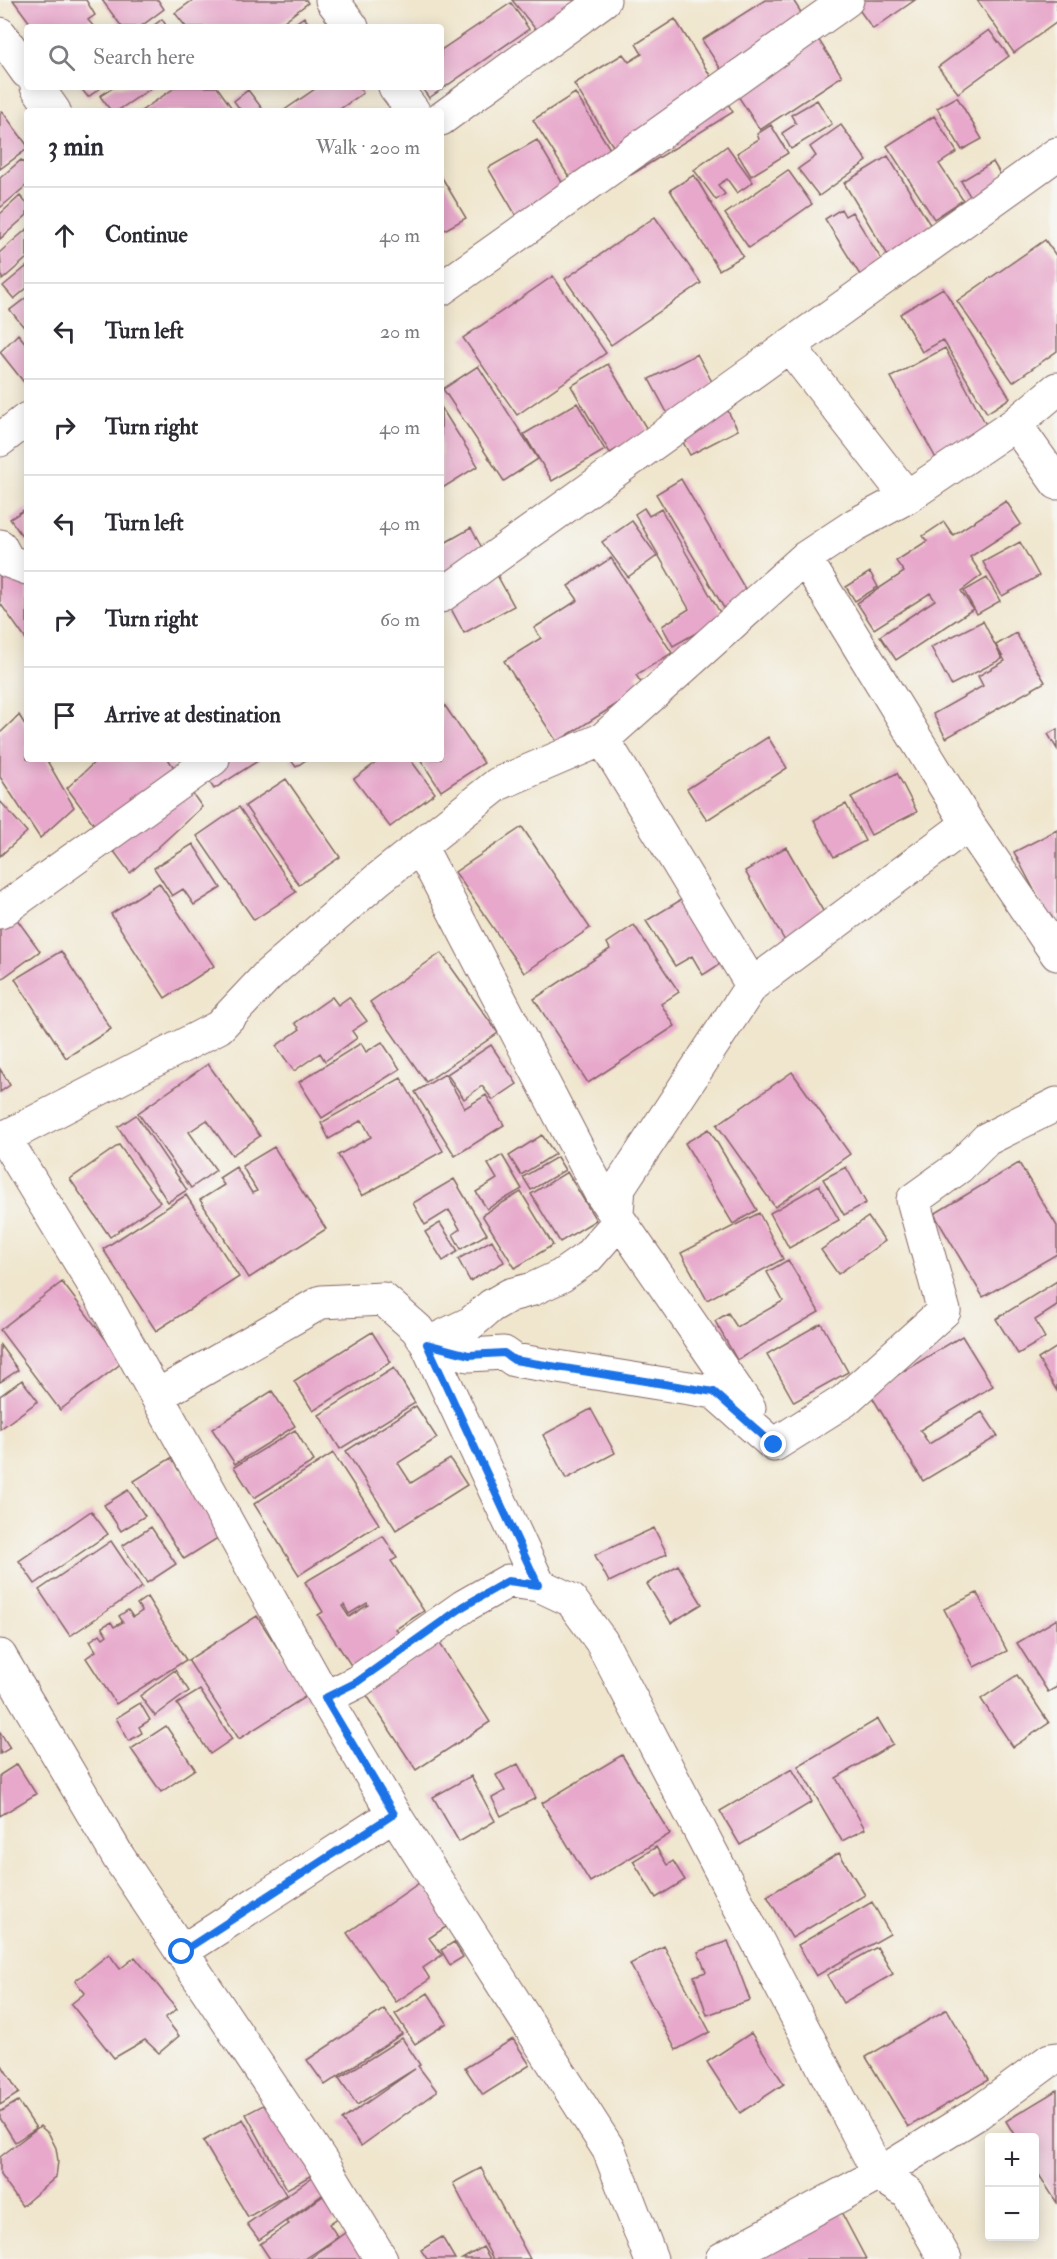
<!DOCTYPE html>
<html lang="en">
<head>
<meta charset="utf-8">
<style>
	:root { --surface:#fff; --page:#f2f2f3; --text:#2b2b33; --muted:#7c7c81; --line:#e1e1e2 }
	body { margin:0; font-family:"IM FELL Double Pica",serif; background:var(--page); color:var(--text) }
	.controls { position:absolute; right:18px; bottom:18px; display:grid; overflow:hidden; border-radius:6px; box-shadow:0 3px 15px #0003 }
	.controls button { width:54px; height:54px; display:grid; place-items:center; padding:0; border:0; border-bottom:2px solid var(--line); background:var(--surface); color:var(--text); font:30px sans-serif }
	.stop { position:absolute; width:18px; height:18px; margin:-14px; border:4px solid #1a73e8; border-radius:50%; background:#fff }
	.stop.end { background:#1a73e8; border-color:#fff; box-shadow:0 2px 6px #0008 }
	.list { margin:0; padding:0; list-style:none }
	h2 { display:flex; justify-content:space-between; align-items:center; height:78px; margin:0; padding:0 24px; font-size:26px }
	h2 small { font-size:20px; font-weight:400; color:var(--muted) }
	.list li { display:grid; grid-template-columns:39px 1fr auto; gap:18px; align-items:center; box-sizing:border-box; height:96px; padding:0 24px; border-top:2px solid var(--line) }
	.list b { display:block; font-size:22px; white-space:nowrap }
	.list em { font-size:20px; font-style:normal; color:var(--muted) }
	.icon { flex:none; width:33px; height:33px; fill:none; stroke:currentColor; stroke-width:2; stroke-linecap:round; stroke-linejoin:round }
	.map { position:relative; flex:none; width:1057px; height:2259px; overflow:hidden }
	.search { position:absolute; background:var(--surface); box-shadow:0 3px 15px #0003; left:24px; top:24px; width:420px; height:66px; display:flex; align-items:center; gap:15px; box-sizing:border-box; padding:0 21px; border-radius:6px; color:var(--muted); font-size:22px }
	.panel { position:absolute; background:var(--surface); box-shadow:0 3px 15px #0003; left:24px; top:108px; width:420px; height:654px; border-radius:6px }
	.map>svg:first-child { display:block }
	.building { fill:#e7a8cb; fill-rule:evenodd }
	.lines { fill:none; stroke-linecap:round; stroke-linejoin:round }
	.street-casing { stroke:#846564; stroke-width:35 }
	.street { stroke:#fff; stroke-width:33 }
	.route { stroke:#1a73e8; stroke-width:8 }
</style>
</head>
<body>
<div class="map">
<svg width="1057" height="2259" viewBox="0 0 1057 2259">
	<rect width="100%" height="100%" fill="#f6f6f2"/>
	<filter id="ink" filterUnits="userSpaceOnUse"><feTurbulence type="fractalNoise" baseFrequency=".0167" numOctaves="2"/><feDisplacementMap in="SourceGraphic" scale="12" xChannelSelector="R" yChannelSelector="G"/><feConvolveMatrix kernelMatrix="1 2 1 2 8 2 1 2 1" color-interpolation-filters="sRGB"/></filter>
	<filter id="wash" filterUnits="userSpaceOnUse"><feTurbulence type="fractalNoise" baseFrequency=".008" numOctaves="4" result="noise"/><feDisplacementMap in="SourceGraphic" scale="24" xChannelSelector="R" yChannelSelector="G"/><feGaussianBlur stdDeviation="1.35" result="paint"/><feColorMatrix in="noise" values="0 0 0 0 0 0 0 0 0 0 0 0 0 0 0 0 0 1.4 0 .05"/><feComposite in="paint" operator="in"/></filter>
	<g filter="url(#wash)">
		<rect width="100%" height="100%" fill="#f0e6ce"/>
		<g id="blocks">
			<path class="building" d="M13,0H86L95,15L88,20L94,27H33Z
				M102,0H158L164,9L140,27H122Z
				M193,0H306L308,3L276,27H186L175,13Z
				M512,0H577L537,31Z
				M765,0H793L842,76L760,130L702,40Z
				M852,0H915L873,29Z
				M977,0H1057V22L1014,53Z
				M511,3L529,29L429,98L421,87H441V50Z
				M304,17L311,27H290Z
				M162,19L167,27H152Z
				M675,19L733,112L631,175L574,84L623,54L629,62L642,54L636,44Z
				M989,30L1009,56L958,93L938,67Z
				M80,87H102L88,97Z
				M114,87H153L117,111H111L100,96Z
				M176,87H217L234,111H141Z
				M318,87H359L363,93L337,111H283Z
				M248,90L264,111H241L234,101Z
				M575,93L625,173L583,199L533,120Z
				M957,97L982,139L962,150L937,108Z
				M817,100L832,124L791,149L782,133L796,124L791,115Z
				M2,111L27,145V149L0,169V113Z
				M934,116L957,152L939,164L963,200L934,219L887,146Z
				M771,125L788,153L751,176L737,153L759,139L757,134Z
				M841,125L867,161L819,196L798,169L816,156L810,147Z
				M537,140L576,206L527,234L488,168Z
				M727,146L753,182L737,193L727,179L718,185L725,194L716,200L694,170Z
				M888,156L937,236L892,262L844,183Z
				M21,160L27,167V185L0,208V178Z
				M993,162L1012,194L980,213L961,181Z
				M788,170L812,204L749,248L725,214Z
				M694,175L743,256L719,270L670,190Z
				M441,176L466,218L441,232Z
				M20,196L27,204V215L0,239V214Z
				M841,209L845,216L852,212L893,278L870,291L825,219Z
				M655,217L701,283L611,345L565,279Z
				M27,229V258L2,280L0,252Z
				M1045,240L1057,257V351L1013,382L957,301Z
				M27,266V288L14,299L3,286Z
				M553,276L606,353L517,415L463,338Z
				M943,288L1010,398L987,413L943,340L922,352L900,314Z
				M27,297V331L10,310Z
				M18,334L27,345V386L0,352Z
				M945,348L991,434L938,462L891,377Z
				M697,354L738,430L690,455L649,379Z
				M608,364L648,431L610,453L571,386Z
				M478,366L538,459L504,481L443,389Z
				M577,403L605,450L552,481L524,434Z
				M441,407L478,466L441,489Z
				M681,479L748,594L724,608L656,494Z
				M1006,501L1021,524L970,557L982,575L961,591L973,609L896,660L880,636L935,600L930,593L874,629L857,603L904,572L896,561L927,541L923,536L944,522L953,535Z
				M27,508V543L10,519Z
				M644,508L649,516L661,509L723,618L673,646L662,626L689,609L635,514Z
				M632,521L657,556L628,577L602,542Z
				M471,528L514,606L464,633L441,590V545Z
				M1020,542L1039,576L1002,596L983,562Z
				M27,554V641L0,603V573Z
				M611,558L672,653L636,675L644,687L557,742L504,661L541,638L534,628L578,600L568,586Z
				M870,572L878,587L855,601L846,587Z
				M987,578L1000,601L977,614L964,591Z
				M983,621L1002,659L951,685L931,647Z
				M1016,633L1045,682L946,738L933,714L983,686L978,676L1005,661L996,645Z
				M441,700L484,763L441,791L420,759H441Z
				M19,715L27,728V759H46L74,807L40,838L0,777V733Z
				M1057,729V749L1048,734Z
				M768,737L787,768L707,820L687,789Z
				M98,759H168L202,807L130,873L67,788Z
				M195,759H261L214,789Z
				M290,759H307L296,767Z
				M381,759H410L435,793L390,827L354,779Z
				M897,773L917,812L871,835L851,797Z
				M286,779L340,857L299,885L245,806Z
				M0,801L27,832L0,856Z
				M846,804L865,841L834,857L814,820Z
				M239,807L296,892L254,920L197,836Z
				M522,827L590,928L524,973L455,872Z
				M1057,830V926L1054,928L1014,852Z
				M193,844L221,888L194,905L183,889L172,896L154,868Z
				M786,847L826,916L785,941L745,871Z
				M159,883L214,966L165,998L111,914Z
				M0,896L40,951L0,980Z
				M684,898L723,962L703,975L692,956L675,966L646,921Z
				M634,925L679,992L661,1004L675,1026L588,1083L534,999L610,949L607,943Z
				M61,951L111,1029L66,1058L15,979Z
				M441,953L498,1033L426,1082L370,1002Z
				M332,997L338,1005L349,997L367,1021L352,1031L357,1038L325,1061L320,1053L294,1071L276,1046L300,1029L295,1023Z
				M382,1042L400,1069L322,1118L299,1082L361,1043L366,1052Z
				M491,1045L517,1084L493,1100L482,1086L464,1099L447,1074Z
				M208,1064L260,1136L232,1155L207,1120L189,1132L216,1170L191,1188L138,1113Z
				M0,1069L10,1085L0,1092Z
				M792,1072L850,1154L775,1207L717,1125Z
				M445,1074L465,1108L486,1095L504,1125L455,1156L415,1092Z
				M401,1078L443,1151L362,1196L338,1155L371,1137L362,1120L329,1139L321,1123Z
				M136,1115L187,1190L168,1202L118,1127Z
				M709,1129L757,1210L733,1224L685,1143Z
				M542,1135L555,1154L521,1175L509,1156Z
				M119,1145L160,1202L110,1237L70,1179Z
				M274,1147L326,1229L249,1278L200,1200L224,1185L219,1178L236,1167L252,1193L257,1191L242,1166Z
				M502,1155L522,1189L487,1209L476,1192L497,1179L488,1164Z
				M557,1157L565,1170L531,1190L523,1177Z
				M1019,1163L1057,1226V1254L983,1297L934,1214Z
				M846,1167L866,1203L844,1215L823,1179Z
				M567,1172L596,1220L560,1242L531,1194Z
				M454,1179L487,1234L461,1249L453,1234L460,1229L449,1210L425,1225L413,1203Z
				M819,1185L839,1220L789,1248L770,1213Z
				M521,1192L553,1245L515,1268L482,1215Z
				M186,1195L239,1277L156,1331L103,1249Z
				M759,1213L783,1259L707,1300L681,1253Z
				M868,1217L885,1241L838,1274L821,1250Z
				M440,1223L458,1251L443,1261L425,1232Z
				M492,1240L504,1262L470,1281L458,1259Z
				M788,1260L819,1312L737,1360L715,1321L728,1313L737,1327L783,1301L767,1272Z
				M1057,1281V1306L1035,1320L1045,1338L1018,1354L996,1319Z
				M62,1282L123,1362L60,1410L0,1330Z
				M821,1323L848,1372L794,1402L767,1354Z
				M372,1332L391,1362L313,1411L294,1381Z
				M962,1336L993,1386L920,1430L929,1444L982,1412L998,1436L923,1481L869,1392Z
				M0,1345L18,1370L0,1382Z
				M1057,1347V1391L1038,1359Z
				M394,1368L415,1403L340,1449L319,1415Z
				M22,1380L38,1401L0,1429V1396Z
				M272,1391L295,1426L235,1464L212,1429Z
				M416,1406L437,1438L398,1463L411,1483L450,1459L467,1485L396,1530L346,1451Z
				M591,1409L615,1453L566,1479L543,1435Z
				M295,1430L314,1461L254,1498L234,1467Z
				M333,1453L379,1524L299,1575L254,1504Z
				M171,1458L221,1536L184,1559L134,1481Z
				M128,1490L145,1516L121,1531L104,1505Z
				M91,1511L108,1534L35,1584L19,1561Z
				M151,1527L176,1564L147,1583L122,1546Z
				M654,1528L667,1554L609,1582L595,1555Z
				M383,1536L397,1558L391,1561L424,1611L396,1629L402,1639L354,1670L318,1615L323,1612L305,1582ZM367,1603L368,1605L349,1617L342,1606L344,1605L349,1614Z
				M111,1541L142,1587L70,1636L39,1590Z
				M678,1565L702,1604L671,1623L647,1584Z
				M977,1593L1007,1651L974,1667L944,1609Z
				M147,1597L186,1660L116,1704L86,1658L96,1651L90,1641L100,1634L103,1638L107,1635L102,1627L111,1622L114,1627L123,1622L119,1616L128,1610L133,1617L142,1611L137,1604Z
				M257,1616L308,1695L239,1739L188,1660Z
				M1057,1619V1687L1048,1692L1017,1643Z
				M439,1642L490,1722L416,1770L364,1691Z
				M175,1670L189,1691L155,1716L140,1696Z
				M1017,1675L1049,1723L1013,1747L981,1699Z
				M200,1690L232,1739L210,1754L177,1704Z
				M140,1703L150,1720L139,1727L142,1733L129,1741L116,1718Z
				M878,1719L893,1744L836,1778L865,1829L842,1841L798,1766Z
				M166,1726L195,1769L161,1792L131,1749Z
				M0,1732L10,1748L0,1754Z
				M622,1755L670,1834L590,1882L542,1803Z
				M17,1764L36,1794L0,1816V1775Z
				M518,1764L536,1798L501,1816L492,1798L505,1791L496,1775Z
				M792,1769L812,1802L740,1845L720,1811Z
				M471,1776L495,1821L459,1842L433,1797Z
				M656,1847L667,1865L673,1861L685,1880L656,1898L633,1861Z
				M839,1853L865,1895L792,1938L767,1896Z
				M422,1881L452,1923L429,1938L442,1955L423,1968L430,1979L396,2002L347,1933Z
				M872,1902L890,1934L816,1976L798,1945Z
				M728,1941L750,2000L707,2015L694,1976L706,1972L698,1952Z
				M454,1942L463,1957L450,1965L441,1950Z
				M664,1946L710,2032L676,2050L630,1964Z
				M877,1947L893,1974L843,2003L827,1975Z
				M109,1954L120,1969L135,1957L177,2009L165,2018L179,2036L159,2053L145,2040L114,2058L71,2004L85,1993L75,1981Z
				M428,1993L447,2023L415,2044L395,2014Z
				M384,2009L402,2034L325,2085L307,2060Z
				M947,2009L988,2080L908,2127L866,2057Z
				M751,2033L784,2084L740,2113L707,2062Z
				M402,2038L420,2065L418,2066L437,2091L361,2146L342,2120L415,2069L357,2105L339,2078Z
				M513,2039L530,2065L483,2095L465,2068Z
				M0,2062L19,2093L0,2105Z
				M1057,2090V2203L1034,2167V2138H1016L1006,2121Z
				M277,2098L317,2172L287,2189L246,2114Z
				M18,2101L36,2128L15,2142L0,2118V2112Z
				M243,2119L286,2195L248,2217L203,2141Z
				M40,2126L49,2134L56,2148L58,2161L56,2177L22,2206L0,2175V2157Z
				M481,2168L530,2259H493L453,2183Z
				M318,2173L329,2190L259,2240L247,2224Z
				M323,2196L339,2217L329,2224L338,2237L305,2259H270L260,2244L289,2224L287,2222Z
				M839,2208L866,2259H750Z
				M353,2227L365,2259H309Z
				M442,2237L455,2259H427L421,2250Z
				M483,2247L490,2259H462Z"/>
		</g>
	</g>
	<g filter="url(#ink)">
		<use href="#blocks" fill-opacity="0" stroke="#846564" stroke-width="1.5"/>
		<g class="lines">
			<g class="street-casing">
				<path id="street" d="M332,0L352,27
					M0,34L27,72
					M37,87L54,111
					M395,87L413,111
					M441,119L604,0
					M441,289L847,0
					M789,346L1057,154
					M1015,424L1057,483
					M0,440L27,419
					M0,546L8,561L27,568
					M805,558L968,824L1057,954
					M441,596L789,346L907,497
					M603,739L752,985
					M420,846L600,1192L749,1408
					M0,912L213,759
					M0,1136L4,1137L102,1298L325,1698L394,1814L609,2150L651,2259
					M0,1140L219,1027L268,975L377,880L498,784L603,739L805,558L855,525L907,497L1015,424L1057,389
					M157,1396L321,1302L383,1299L417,1329L427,1344L469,1355L504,1353L514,1360L714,1392L774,1445L844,1401L944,1311L913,1200L959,1167L987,1139L1057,1104
					M539,1585L427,1344L471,1323L491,1306L510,1295L533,1289L561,1276L588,1257L616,1225L619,1187L752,985L968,824
					M0,1656L119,1858L326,2168L381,2259
					M325,1698L357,1682L464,1606L508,1581L539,1585L571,1600L601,1641L879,2174L908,2193L945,2259
					M181,1952L394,1814
					M722,2259L879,2174L978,2113L1050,2060L1057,2059"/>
			</g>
			<use href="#street" class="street"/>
		</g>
	</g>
	<g class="lines" filter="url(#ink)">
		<path class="route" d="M182,1952L394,1814L325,1698L357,1682L464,1606L508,1581L538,1585L427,1344L469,1355L504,1353L514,1360L714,1392L774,1445"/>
	</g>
</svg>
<div class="controls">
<button>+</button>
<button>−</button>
</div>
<div class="stop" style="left:182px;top:1952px"></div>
<div class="stop end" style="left:774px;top:1445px"></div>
<div class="search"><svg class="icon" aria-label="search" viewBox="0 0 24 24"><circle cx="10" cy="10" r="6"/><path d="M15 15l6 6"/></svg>Search here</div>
<section class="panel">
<h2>3 min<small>Walk · 200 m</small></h2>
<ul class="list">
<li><svg class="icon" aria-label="ahead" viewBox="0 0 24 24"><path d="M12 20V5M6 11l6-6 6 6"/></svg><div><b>Continue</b></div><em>40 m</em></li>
<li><svg class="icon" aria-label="left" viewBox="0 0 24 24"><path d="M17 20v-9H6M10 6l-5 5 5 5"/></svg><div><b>Turn left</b></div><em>20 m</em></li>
<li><svg class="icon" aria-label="right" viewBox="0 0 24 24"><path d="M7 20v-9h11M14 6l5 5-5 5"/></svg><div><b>Turn right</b></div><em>40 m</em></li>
<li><svg class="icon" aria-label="left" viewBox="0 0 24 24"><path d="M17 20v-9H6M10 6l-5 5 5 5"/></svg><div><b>Turn left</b></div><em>40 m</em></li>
<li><svg class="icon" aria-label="right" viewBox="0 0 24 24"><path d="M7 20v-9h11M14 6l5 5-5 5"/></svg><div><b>Turn right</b></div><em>60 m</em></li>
<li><svg class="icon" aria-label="arrive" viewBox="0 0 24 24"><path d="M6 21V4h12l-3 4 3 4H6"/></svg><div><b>Arrive at destination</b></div></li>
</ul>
</section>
</div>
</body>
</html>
